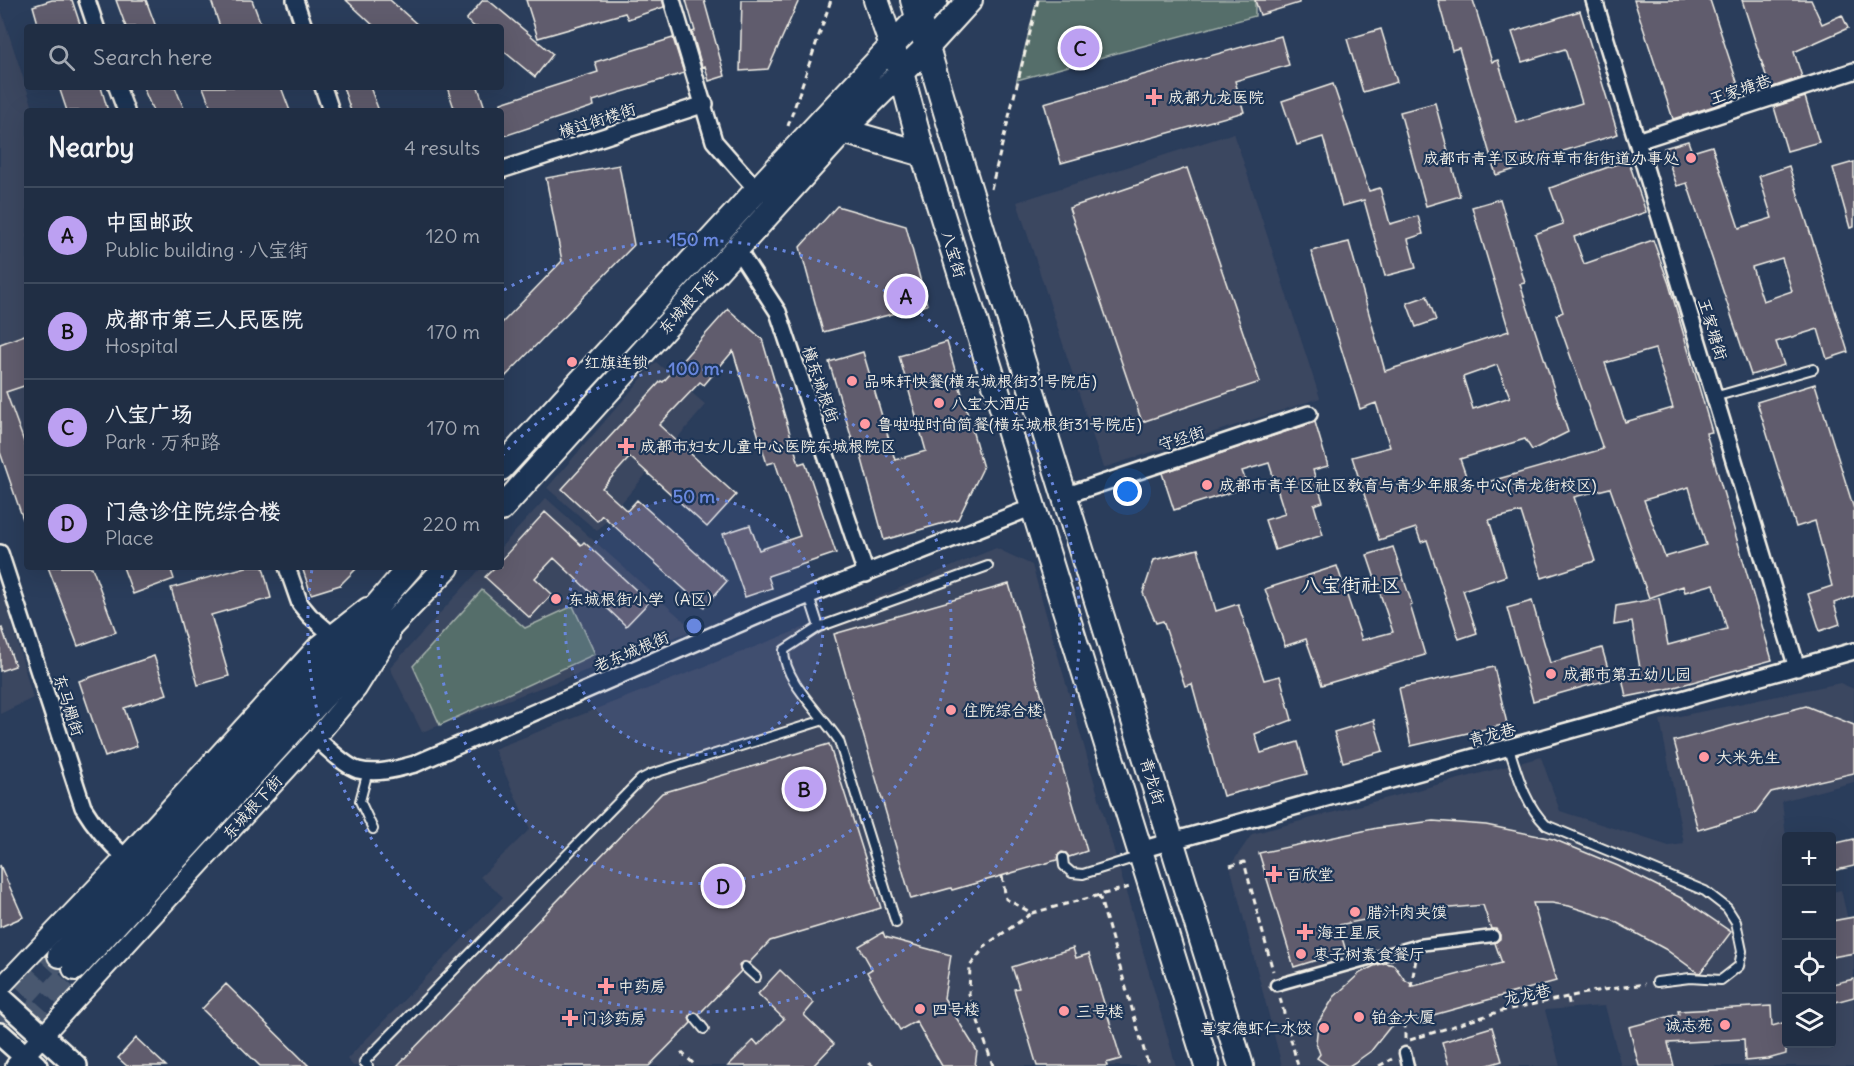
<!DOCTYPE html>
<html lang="en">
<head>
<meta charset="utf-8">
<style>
	:root { --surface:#202e44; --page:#28364b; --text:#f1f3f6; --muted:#a2a8b2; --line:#3d4a5d; --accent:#bca0f2 }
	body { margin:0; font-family:Delius,"LXGW WenKai TC",sans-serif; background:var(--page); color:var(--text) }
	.controls { position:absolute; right:18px; bottom:18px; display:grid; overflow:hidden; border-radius:6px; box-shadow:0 6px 24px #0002 }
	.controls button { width:54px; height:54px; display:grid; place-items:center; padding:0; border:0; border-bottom:2px solid var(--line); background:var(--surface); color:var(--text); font:30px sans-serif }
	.you { position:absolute; left:1128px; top:492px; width:21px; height:21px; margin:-15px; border:4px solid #fff; border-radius:50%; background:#1a73e8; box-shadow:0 0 0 9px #1a73e833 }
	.badge { display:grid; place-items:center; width:39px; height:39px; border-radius:50%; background:var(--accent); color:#111; font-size:20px; font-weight:700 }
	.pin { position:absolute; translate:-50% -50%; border:3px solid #fff; box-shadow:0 2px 6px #0006 }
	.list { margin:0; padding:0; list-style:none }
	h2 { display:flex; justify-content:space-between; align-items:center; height:78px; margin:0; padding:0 24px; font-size:26px }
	h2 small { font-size:20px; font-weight:400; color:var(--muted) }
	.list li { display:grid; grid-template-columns:39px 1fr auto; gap:18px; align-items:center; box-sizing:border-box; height:96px; padding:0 24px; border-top:2px solid var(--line) }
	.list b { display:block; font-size:22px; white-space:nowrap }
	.list p { margin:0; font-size:20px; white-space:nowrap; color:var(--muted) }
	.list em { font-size:20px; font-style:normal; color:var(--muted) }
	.icon { flex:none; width:33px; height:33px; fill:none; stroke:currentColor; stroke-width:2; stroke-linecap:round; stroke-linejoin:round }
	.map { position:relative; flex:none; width:1854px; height:1066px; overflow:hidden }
	.search { position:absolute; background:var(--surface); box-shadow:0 6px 24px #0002; left:24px; top:24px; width:480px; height:66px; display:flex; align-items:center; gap:15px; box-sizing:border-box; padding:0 21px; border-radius:6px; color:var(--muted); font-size:22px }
	.panel { position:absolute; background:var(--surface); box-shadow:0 6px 24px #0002; left:24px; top:108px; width:480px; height:462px; border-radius:6px }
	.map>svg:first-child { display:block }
	.built { fill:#3a4660 }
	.green { fill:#546e6b; stroke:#a4b0aa; stroke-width:1.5 }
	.building { fill:#605c6d; stroke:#f4f1e8; stroke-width:1.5; fill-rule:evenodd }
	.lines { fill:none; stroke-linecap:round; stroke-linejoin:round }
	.primary-tunnel { stroke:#485870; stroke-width:24; stroke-dasharray:24 12; stroke-linecap:butt }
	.service-casing { stroke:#f4f1e8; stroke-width:12 }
	.pedestrian-casing { stroke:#f4f1e8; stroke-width:15 }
	.minor-casing { stroke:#f4f1e8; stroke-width:20 }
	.tertiary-casing { stroke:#f4f1e8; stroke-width:22 }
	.secondary-casing { stroke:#f4f1e8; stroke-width:26 }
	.primary-casing { stroke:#f4f1e8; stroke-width:28 }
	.path { stroke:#f4f1e8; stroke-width:3; stroke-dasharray:6 4.5; stroke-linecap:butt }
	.service { stroke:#1d3557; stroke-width:8 }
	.pedestrian { stroke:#1d3557; stroke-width:10 }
	.minor { stroke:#1d3557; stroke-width:15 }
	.tertiary { stroke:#1d3557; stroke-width:18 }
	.secondary { stroke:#1d3557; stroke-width:21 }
	.primary { stroke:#1d3557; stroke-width:24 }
	.ring { fill:none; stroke:#6887de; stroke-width:3; stroke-dasharray:3 6 }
	.poi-dot { fill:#ff9aa2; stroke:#1d3557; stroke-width:2 }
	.labels { text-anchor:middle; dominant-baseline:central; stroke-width:4.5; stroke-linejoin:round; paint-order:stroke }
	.street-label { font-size:16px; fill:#f4f1e8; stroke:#1d3557 }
	.poi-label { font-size:16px; fill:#f4f1e8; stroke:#1d3557; text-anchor:start }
	.quarter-label { font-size:20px; fill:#f4f1e8; stroke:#1d3557 }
	.centre { fill:#6887de; stroke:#1d3557; stroke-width:3 }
	.ring-label { font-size:18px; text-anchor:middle; font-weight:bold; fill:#6887de; stroke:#1d3557; stroke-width:4.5; stroke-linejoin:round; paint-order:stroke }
</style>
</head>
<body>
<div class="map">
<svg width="1854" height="1066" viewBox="0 0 1854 1066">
	<rect width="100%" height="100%" fill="#2a3d5b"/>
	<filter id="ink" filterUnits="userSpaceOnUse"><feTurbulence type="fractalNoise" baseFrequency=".0167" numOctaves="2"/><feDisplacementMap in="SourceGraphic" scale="12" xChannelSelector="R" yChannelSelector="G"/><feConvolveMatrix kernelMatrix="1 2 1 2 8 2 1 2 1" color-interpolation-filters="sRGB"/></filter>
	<g filter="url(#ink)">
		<path class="built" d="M0,7L34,111H27V521L20,510L0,452Z
			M1234,133L1320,398L1103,468L1017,202Z
			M656,362L706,405L597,531L547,488Z
			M546,498L694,630L422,732L390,668L482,567H501V547Z
			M996,548L1032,565L1176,1066H353L347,1059L503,897L480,877L530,829L494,749L803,628Z
			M1,585L33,698L0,714V586Z
			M1840,683L1854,689V782L1782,801L1786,838V1044H1832V892L1841,890L1854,946V1066H1621L1605,1006L1545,1010L1560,1066H1282L1230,866L1252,834L1541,757L1560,811L1669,846L1684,844L1660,720Z"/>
		<path class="green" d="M1037,0H1255V16L1017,80Z
			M482,590L525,628L573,606L595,654L440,725L413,666Z"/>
		<path class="building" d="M52,0H72L81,27H39L33,6Z
			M116,0H146L156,27H126Z
			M211,0H252L262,27H220Z
			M346,0H390L420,27H375Z
			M483,0H488L553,54L535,77L501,49V27H475L466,20Z
			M526,0H663L664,7L628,19L625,13L538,38Z
			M686,0H704L725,76L709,81L705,66L702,67L692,32L695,31Z
			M742,0H799L768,69L740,71Z
			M1255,0H1299V3L1260,15Z
			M1438,0H1473L1492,62L1498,60L1517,123L1582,103L1565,49L1522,62L1512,32L1580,11L1618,134L1528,162L1529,165L1496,175L1459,48L1452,50Z
			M1634,0H1710L1742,97L1673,119Z
			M1742,0H1811L1822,24L1842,15L1848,28L1794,52L1802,77L1770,88Z
			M1381,29L1397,82L1363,92L1347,39Z
			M1281,36L1289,65L1235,81L1244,112L1061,163L1044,103Z
			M673,38L684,73L593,101L594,106L501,137V103L598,72L595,62Z
			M1333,84L1369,191L1380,188L1390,224L1418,216L1423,234L1408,239L1416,268L1385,276L1364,200L1342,206L1323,137L1297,145L1282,101Z
			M59,87H101L108,111H67Z
			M143,87H175L185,111H153Z
			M203,87H281L290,111H212Z
			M343,87H370L379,111H351Z
			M447,87H478L486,111H455Z
			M1805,97L1819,142L1787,151L1774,107Z
			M1435,103L1460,196L1426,206L1400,112Z
			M1688,141L1692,152L1712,146L1739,228L1772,218L1759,176L1789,166L1848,352L1827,359L1818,329L1776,342L1784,365L1751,375L1687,183L1677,186L1664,148ZM1782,258L1792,291L1763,301L1752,267Z
			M1628,160L1646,212L1574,237L1584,264L1653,240L1669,284L1712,432L1706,433L1772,660L1671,688L1626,697L1622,677L1641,674L1632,622L1614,625L1616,606L1659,598L1668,645L1727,629L1714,584L1685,592L1683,586L1649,598L1610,488L1574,497L1595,561L1542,578L1521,512L1489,520L1506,576L1463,590L1477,633L1459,639L1427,540L1421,542L1416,528L1379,540L1352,457L1390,447L1376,403L1360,409L1311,251L1349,242L1385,371L1509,331L1472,207L1500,199L1525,283L1520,284L1568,432L1532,450L1525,439L1460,459L1470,487L1603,449L1556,315L1563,312L1535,234L1563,224L1550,188ZM1655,349L1673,408L1625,422L1605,363ZM1497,365L1510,397L1473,409L1463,377ZM1689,487L1706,545L1665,557L1644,500Z
			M1854,162V227L1850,228L1833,168Z
			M619,165L634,245L501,381V324L562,261L546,178Z
			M1187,168L1260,382L1142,422L1069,208Z
			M837,206L906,226L927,305L823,332L800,247Z
			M1427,296L1436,320L1416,327L1407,303Z
			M728,309L762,339L799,464L805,462L836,553L768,576L772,588L745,597L723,534L750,525L759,550L800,536L775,462L767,464L733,351L704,385L700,382L659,425L736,495L707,527L630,457L602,488L627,511L637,500L727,581L704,607L602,515L597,521L562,489L661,381L663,382Z
			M27,334V385L6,392L27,450V524L25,525L0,452V344Z
			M947,342L983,468L958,519L884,540L860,452L856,453L829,362L863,352L895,460L926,451L899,356Z
			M1815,384L1854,509V596L1834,603L1840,624L1820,631L1808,594L1832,586L1815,521L1796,527L1757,402Z
			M1315,422L1328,466L1313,470L1323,502L1314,505L1323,535L1275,550L1265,520L1285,514L1269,463L1242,471L1248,487L1174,510L1162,473Z
			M545,512L581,545L584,542L649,602L626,626L554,558L535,578L552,594L530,618L485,577L495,567H501V560Z
			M1393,547L1412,604L1410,605L1425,655L1322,685L1306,639L1285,646L1265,589L1337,566L1362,640L1393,632L1367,555Z
			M1198,549L1216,611L1238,604L1264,680L1280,676L1292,720L1255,734L1261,753L1298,742L1307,774L1223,796L1192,684L1185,686L1163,621L1156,623L1143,593L1154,560Z
			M48,567H92L116,632L78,646Z
			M123,567H170L174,579L133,594Z
			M246,567H263L271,598L211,615L229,676L198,685L171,588Z
			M302,567H358L340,585L311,594Z
			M1009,584L1087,851L1069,857L1066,853L1062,852L1058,855L1057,860L952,890L951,888L911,899L834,634Z
			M1532,601L1550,663L1602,648L1611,679L1533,701L1507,608Z
			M2,628L15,666L0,671V629Z
			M154,656L167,694L124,708L137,746L105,757L79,681Z
			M1494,667L1507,724L1411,746L1399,688Z
			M1806,706L1854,725V773L1771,792L1755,813L1698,830L1674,741Z
			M1374,720L1383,751L1343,762L1334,732Z
			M829,744L881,908L770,941L749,963H741L739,966L741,971L699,1014L695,1012L691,1014L689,1018L691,1023L649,1066H397L662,793Z
			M1433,821L1486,825L1553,839L1618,866L1683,899L1731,932L1700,973L1697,972L1665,949L1610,919L1569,906L1552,903H1533L1556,981L1390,1027L1371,1051L1357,1061L1349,1066H1329L1317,1058L1320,1054L1316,1043L1318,1023L1334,997L1360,973L1374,966L1385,963L1394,965L1404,979L1414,986L1502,963L1495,943L1500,939V935L1496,929H1491L1483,905L1406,912L1338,925L1346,951L1294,967L1259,853L1377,828Z
			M1854,839V866L1832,871V844Z
			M0,865L23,917L0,927Z
			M1854,917V953L1832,957V921Z
			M883,932L885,937L951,955L944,998L977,1051L975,1066H942L916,1021L900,1030L867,972L872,969L859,946Z
			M1073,948L1076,958L1089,954L1121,1059L1106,1063L1107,1066H1037L1014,989L1019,988L1012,967Z
			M780,970L814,1003L804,1015L834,1044L813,1066H728L754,1040L758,1045L784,1019L758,994Z
			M1854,979V997L1832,1003V984Z
			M226,984L309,1066H260L202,1009Z
			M1771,1006L1772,1026L1786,1022V1054L1768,1059L1745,1061L1744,1039L1668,1043L1674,1066H1639L1629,1027L1679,1014L1678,1011Z
			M1492,1027L1502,1061L1485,1066H1449L1442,1042Z
			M136,1038L166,1066H127L118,1058Z"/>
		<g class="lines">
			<path class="primary-tunnel" d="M0,1021L60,955
				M0,1050L75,968"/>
			<g class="service-casing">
				<path id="service" d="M1714,397L1813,369
					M809,596L819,627
					M1509,748C1518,776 1525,804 1546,825L1705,891L1727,908L1736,922L1742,951L1739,966L1721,980L1690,978L1657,982
					M368,771L360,801L373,829
					M1063,858L1064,866L1072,873L1083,874L1134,858L1137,854
					M896,923L839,741C823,715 783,681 784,650L819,627L988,566
					M745,967L756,977
					M695,1018L704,1029
					M368,1066L364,1062L641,779L651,774L824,720"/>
			</g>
			<g class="pedestrian-casing">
				<path id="pedestrian" d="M1276,985L1419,945L1493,936
					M1405,1053L1408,1066"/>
			</g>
			<g class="minor-casing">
				<path id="minor" d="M87,0L96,27
					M295,0L304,27
					M672,0L714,141L757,190
					M1594,0L1797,668
					M117,87L126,111
					M323,87L331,111
					M1637,141L1854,71
					M501,170L705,104
					M737,249L778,312L866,574
					M1064,496L1309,414
					M0,553L83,807C95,827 108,842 125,857
					M287,567L300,604L310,616L331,634
					M316,738C326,747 345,766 358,770C377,775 397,769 415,764L764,613L1033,507
					M1140,850L1854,651"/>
			</g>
			<g class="tertiary-casing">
				<path id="tertiary" d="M0,988L125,857L316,647L367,607
					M15,1066L316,738L357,689L390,636"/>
			</g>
			<g class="secondary-casing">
				<path id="secondary" d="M0,997L76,1066
					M0,1034L36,1066"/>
			</g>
			<g class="primary-casing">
				<path id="primary" d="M876,0L901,72L921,147L1207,1066
					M913,0L957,149L1241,1066
					M843,131L923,154
					M501,468L773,173L935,0
					M501,509L853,120L928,46L970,0
					M60,955L332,658L410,567
					M75,968L344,674L447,567"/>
			</g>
			<path class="path" d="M788,126L831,0
				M991,189L1038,0
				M1230,866L1244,862L1273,971
				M1002,876L1006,899L1032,913L1130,887
				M1099,895L1148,1064
				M1411,987L1416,959
				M1280,998L1298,1066
				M1568,998L1570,1008
				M1405,1039V1023
				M1410,1040L1501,1011L1596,991L1645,984
				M681,1052L696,1066
				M869,1063L873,1066
				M993,1066L969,994L970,966L986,945L1032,913
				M1379,1066L1392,1059"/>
			<use href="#service" class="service"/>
			<use href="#pedestrian" class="pedestrian"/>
			<use href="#minor" class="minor"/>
			<use href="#tertiary" class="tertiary"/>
			<use href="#secondary" class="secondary"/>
			<use href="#primary" class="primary"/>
		</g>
	</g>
	<circle cx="694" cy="626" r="129" fill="#6887de" fill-opacity=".12"/>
	<g class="ring">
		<circle cx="694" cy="626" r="129"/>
		<path d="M502 456A257 257 0 1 1 444 568"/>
		<path d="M504 290A386 386 0 1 1 312 569"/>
	</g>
	<g class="poi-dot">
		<path d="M1151 88h6v6h6v6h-6v6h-6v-6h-6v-6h6z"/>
		<circle cx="1691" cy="158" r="6"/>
		<circle cx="572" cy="362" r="6"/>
		<circle cx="852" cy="381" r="6"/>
		<circle cx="939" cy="403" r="6"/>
		<circle cx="865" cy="424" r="6"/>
		<path d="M623 437h6v6h6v6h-6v6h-6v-6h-6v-6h6z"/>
		<circle cx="1207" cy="485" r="6"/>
		<circle cx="556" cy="599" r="6"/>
		<circle cx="1551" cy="674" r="6"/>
		<circle cx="951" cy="710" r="6"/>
		<circle cx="1704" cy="757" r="6"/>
		<path d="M1271 865h6v6h6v6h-6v6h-6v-6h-6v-6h6z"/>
		<circle cx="1355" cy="912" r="6"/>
		<path d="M1302 923h6v6h6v6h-6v6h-6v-6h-6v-6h6z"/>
		<circle cx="1301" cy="954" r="6"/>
		<path d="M603 977h6v6h6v6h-6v6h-6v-6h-6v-6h6z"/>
		<circle cx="920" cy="1009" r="6"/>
		<circle cx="1064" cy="1011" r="6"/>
		<circle cx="1359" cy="1017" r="6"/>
		<path d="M567 1009h6v6h6v6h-6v6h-6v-6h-6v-6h6z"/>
		<circle cx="1725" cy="1025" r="6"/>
		<circle cx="1324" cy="1028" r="6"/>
	</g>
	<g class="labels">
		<g class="street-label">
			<text transform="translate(1740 89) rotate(-18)">王家塘巷</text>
			<text transform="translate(597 120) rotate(-18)">横过街楼街</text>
			<text transform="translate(954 254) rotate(73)">八宝街</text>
			<text transform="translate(688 302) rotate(-48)">东城根下街</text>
			<text transform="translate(1713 329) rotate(73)">王家塘街</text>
			<text transform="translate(821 384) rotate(71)">横东城根街</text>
			<text transform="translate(1181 438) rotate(-18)">守经街</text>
			<text transform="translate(631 651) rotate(-23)">老东城根街</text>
			<text transform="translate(69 705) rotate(72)">东马棚街</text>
			<text transform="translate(1492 734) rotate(-15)">青龙巷</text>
			<text transform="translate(1153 781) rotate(73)">青龙街</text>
			<text transform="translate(252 807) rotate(-48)">东城根下街</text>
			<text transform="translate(1527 994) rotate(-12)">龙龙巷</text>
		</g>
		<g class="poi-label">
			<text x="1168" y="97">成都九龙医院</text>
			<text x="1679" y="158" text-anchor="end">成都市青羊区政府草市街街道办事处</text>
			<text x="584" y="362">红旗连锁</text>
			<text x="864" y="381">品味轩快餐(横东城根街31号院店)</text>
			<text x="951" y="403">八宝大酒店</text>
			<text x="877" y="424">鲁啦啦时尚简餐(横东城根街31号院店)</text>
			<text x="640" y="446">成都市妇女儿童中心医院东城根院区</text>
			<text x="1219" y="485">成都市青羊区社区教育与青少年服务中心(青龙街校区)</text>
			<text x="568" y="599">东城根街小学（A区）</text>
			<text x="1563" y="674">成都市第五幼儿园</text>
			<text x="963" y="710">住院综合楼</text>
			<text x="1716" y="757">大米先生</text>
			<text x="1286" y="874">百欣堂</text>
			<text x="1367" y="912">腊汁肉夹馍</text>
			<text x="1317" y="932">海王星辰</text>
			<text x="1313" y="954">枣子树素食餐厅</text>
			<text x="618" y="986">中药房</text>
			<text x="932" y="1009">四号楼</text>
			<text x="1076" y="1011">三号楼</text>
			<text x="1371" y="1017">铂金大厦</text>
			<text x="582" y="1018">门诊药房</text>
			<text x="1713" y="1025" text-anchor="end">诚志苑</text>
			<text x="1312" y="1028" text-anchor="end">喜家德虾仁水饺</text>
		</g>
		<g class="quarter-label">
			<text x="1351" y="584">八宝街社区</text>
		</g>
	</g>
	<circle cx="694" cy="626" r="9" class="centre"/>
	<g class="ring-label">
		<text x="694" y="246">150 m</text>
		<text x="694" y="375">100 m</text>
		<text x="694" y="503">50 m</text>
	</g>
</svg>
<div class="controls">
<button>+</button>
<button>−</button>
<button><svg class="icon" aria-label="locate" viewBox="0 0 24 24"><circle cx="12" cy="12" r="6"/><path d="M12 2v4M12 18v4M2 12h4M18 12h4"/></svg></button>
<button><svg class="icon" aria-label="layers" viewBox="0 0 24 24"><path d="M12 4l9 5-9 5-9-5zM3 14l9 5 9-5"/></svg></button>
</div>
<div class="you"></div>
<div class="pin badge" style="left:906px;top:296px">A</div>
<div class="pin badge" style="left:804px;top:789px">B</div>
<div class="pin badge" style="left:1080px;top:48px">C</div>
<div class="pin badge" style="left:723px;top:886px">D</div>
<div class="search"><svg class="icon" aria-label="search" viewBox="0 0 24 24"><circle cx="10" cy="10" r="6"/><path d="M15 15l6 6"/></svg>Search here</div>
<section class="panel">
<h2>Nearby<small>4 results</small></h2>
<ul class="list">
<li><span class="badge">A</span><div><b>中国邮政</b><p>Public building · 八宝街</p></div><em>120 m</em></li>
<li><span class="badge">B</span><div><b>成都市第三人民医院</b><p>Hospital</p></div><em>170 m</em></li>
<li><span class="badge">C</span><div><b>八宝广场</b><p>Park · 万和路</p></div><em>170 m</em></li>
<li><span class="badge">D</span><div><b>门急诊住院综合楼</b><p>Place</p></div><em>220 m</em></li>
</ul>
</section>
</div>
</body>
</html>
